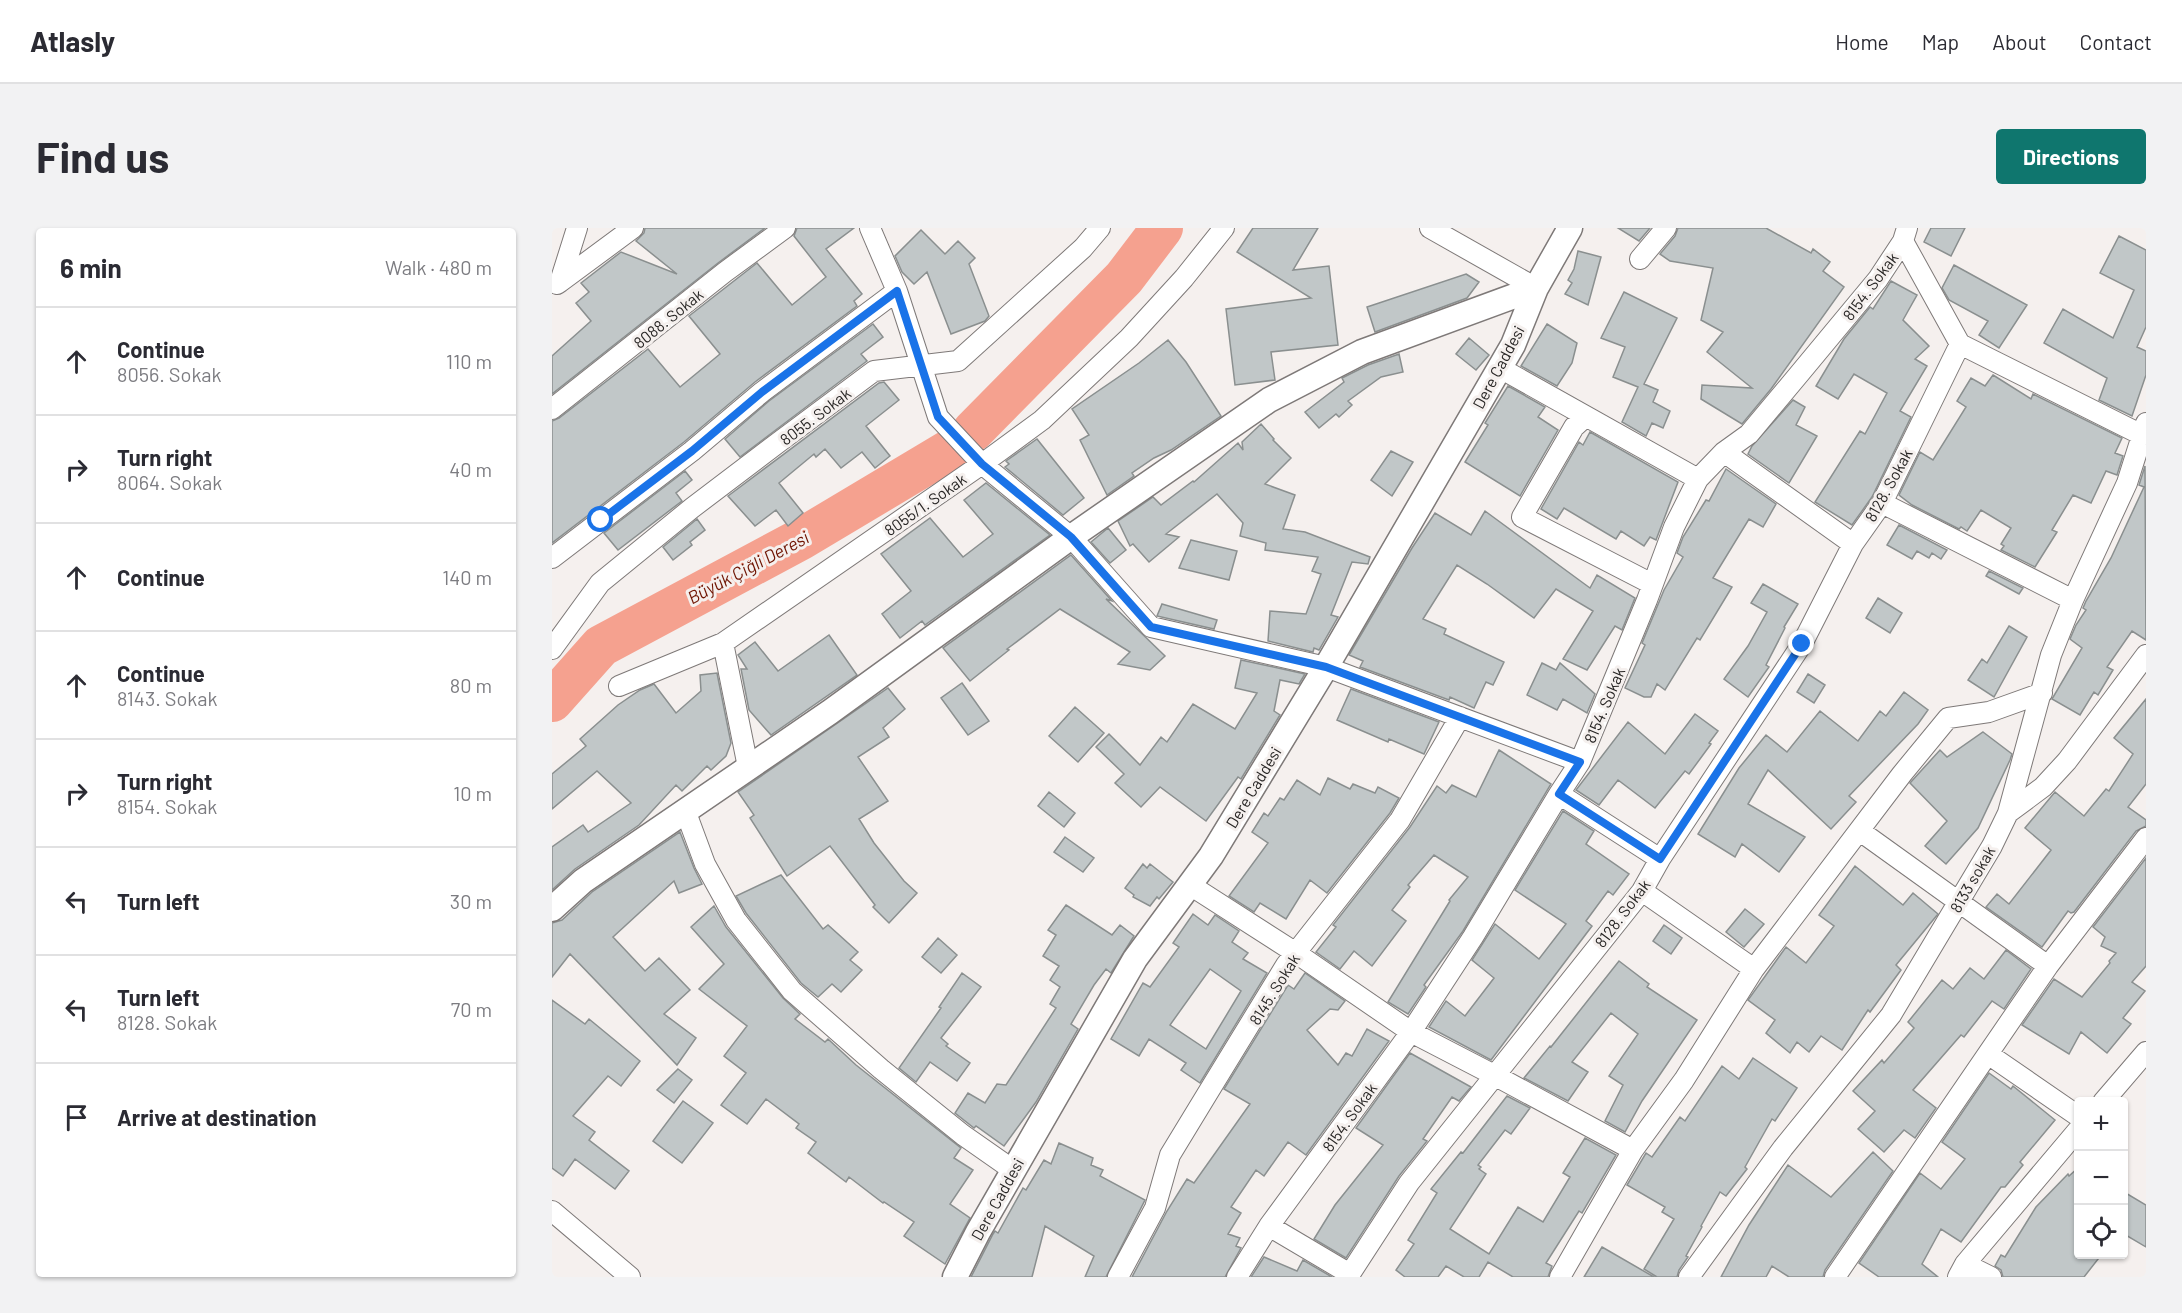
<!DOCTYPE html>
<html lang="en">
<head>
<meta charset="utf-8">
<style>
	:root { --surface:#fff; --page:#f2f2f3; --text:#2b2b33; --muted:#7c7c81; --line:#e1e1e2; --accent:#0f766e }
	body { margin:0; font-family:Barlow,sans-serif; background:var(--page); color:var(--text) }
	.controls { position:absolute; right:18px; bottom:18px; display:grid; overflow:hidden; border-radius:6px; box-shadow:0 2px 4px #0004 }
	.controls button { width:54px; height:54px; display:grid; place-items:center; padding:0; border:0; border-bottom:2px solid var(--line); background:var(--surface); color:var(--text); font:30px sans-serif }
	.stop { position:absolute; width:18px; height:18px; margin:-14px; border:4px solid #1a73e8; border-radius:50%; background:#fff }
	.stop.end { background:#1a73e8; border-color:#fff; box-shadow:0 2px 6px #0008 }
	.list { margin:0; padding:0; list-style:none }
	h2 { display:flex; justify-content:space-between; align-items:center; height:78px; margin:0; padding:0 24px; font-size:26px }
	h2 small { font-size:20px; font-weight:400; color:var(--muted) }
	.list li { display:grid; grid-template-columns:39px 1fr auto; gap:18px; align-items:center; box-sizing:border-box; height:108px; padding:0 24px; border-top:2px solid var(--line) }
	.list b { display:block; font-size:22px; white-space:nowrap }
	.list p { margin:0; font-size:20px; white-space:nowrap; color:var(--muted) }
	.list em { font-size:20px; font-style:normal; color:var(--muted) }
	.icon { flex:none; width:33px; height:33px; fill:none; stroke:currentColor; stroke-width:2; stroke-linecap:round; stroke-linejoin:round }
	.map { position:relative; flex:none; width:1594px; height:1049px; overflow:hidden; border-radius:6px }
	header { display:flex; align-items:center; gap:36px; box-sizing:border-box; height:84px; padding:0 30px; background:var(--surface); border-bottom:2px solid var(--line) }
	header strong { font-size:28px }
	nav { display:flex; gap:33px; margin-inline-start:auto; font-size:21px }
	.intro { display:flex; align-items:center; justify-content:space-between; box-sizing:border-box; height:144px; padding:0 36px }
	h1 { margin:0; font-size:42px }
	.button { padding:15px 27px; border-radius:6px; background:var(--accent); color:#fff; font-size:21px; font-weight:700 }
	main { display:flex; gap:36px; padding:0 36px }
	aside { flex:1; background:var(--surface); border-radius:6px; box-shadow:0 2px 4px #0004 }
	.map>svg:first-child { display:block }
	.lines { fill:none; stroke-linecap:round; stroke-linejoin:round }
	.river { stroke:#f5a18f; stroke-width:42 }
	.building { fill:#c1c7c8; stroke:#8a8f8f; stroke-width:1.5; fill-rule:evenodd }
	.minor-casing { stroke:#7e7978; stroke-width:22 }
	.tertiary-casing { stroke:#7e7978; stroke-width:27 }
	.minor { stroke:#fff; stroke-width:20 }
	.tertiary { stroke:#fff; stroke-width:24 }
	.route { stroke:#1a73e8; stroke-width:8 }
	.labels { text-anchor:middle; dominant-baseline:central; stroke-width:6; stroke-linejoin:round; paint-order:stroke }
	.street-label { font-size:16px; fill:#282625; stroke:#f5f0ee }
	.water-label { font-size:18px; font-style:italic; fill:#6f1402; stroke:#f5f0ee }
</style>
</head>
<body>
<header>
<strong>Atlasly</strong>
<nav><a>Home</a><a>Map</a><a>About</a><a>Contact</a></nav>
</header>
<div class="intro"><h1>Find us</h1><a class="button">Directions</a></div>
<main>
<aside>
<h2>6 min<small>Walk · 480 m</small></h2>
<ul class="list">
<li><svg class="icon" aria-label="ahead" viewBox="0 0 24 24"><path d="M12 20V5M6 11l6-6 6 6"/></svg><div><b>Continue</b><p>8056. Sokak</p></div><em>110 m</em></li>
<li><svg class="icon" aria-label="right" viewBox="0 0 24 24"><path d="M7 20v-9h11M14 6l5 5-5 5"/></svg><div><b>Turn right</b><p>8064. Sokak</p></div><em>40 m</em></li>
<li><svg class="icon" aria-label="ahead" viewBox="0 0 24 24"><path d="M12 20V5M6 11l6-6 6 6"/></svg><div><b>Continue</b></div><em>140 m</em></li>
<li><svg class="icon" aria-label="ahead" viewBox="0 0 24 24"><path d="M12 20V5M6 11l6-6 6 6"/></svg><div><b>Continue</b><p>8143. Sokak</p></div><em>80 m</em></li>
<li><svg class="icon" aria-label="right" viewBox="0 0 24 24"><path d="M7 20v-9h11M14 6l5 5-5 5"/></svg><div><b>Turn right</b><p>8154. Sokak</p></div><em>10 m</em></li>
<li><svg class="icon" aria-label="left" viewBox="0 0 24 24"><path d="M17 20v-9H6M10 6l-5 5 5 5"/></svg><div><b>Turn left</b></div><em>30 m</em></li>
<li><svg class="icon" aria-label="left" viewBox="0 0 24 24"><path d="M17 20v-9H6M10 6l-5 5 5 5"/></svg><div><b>Turn left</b><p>8128. Sokak</p></div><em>70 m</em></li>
<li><svg class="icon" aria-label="arrive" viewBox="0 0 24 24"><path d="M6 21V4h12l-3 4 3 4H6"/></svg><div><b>Arrive at destination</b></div></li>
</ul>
</aside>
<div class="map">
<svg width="1594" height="1049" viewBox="0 0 1594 1049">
	<rect width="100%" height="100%" fill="#f5f0ee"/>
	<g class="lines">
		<path class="river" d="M421,203L572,50L610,0
			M0,473L49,418L249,311L403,219"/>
	</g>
	<path class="building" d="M93,0H213L166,35L0,166V128L39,93L24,75L37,64L29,55L69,24L125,46L84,13L92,5Z
		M245,0H302L274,21L310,66L302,73L305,78L203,154L132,214L0,315V193L7,190L96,121L128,159L168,126L137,88L205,35L240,77L274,49L242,8Z
		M701,0H766L741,42L777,38L786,117L719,124L723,152L683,157L674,81L759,70L685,24Z
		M1066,0H1098L1087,13Z
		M1126,0H1214L1259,25L1261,21L1278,34L1271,43L1292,59L1219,161L1190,196L1149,171L1150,157L1200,160L1155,124L1171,104L1149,92L1161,40L1118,33L1108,26L1123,8Z
		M1379,0H1413L1399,28L1372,14Z
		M369,2L393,26L406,13L423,30L417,36L437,88L433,93L399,106L375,44L362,56L350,44L343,28Z
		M1567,8L1594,22V99L1585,119L1594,123V147L1580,188L1547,172L1555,150L1492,115L1511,81L1561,110L1582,62L1548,45Z
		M1026,23L1049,29L1036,77L1013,66L1020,55L1016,52L1022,41Z
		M1402,37L1475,77L1447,120L1427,107L1436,93L1397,72L1390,60Z
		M914,46L927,54L915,70L823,104L815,79Z
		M1339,53L1365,67L1351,92L1377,118L1363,131L1375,138L1348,183L1359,189L1320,269L1300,297L1263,274L1308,203L1313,206L1335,165L1302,146L1286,171L1264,158L1292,111L1318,79L1321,81Z
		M1072,64L1125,90L1092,156L1106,162L1101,174L1118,183L1111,200L1100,195L1094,208L1070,194L1086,159L1061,149L1073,119L1049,110Z
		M321,96L331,109L309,126L315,133L188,229L173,211L217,173Z
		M995,96L1025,115L1020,135L1005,158L969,138Z
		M917,110L937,127L924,142L904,126Z
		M616,112L634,134L669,188L619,222L602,230L580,245L582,248L555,267L528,212L537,207L520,181L587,135Z
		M847,126L851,144L829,149L796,173L800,177L787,189L784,186L767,200L753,184L792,154L790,150L816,137Z
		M1441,147L1479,171L1481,166L1570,210L1563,225L1571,228L1565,247L1554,243L1539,275L1521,267L1500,302L1505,304L1483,339L1449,322L1452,318L1449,316L1459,300L1429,282L1415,303L1409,299L1407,301L1360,277L1347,267L1368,224L1381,232L1414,179L1405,173L1419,150L1433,158Z
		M332,154L347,172L314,198L338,228L323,240L310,224L289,240L273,221L264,229L262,226L227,255L251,285L236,298L224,282L203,298L176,268L327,155Z
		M956,158L993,179L986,189L1006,202L968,268L913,234L936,197L933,195Z
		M1241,172L1253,179L1244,197L1265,208L1237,255L1196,226L1200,218Z
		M709,196L722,211L721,212L739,230L713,256L743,267L731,301L753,304L818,329L816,336L800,334L779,387L786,389L767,422L762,420L761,424L716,413L718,383L754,386L769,346L760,343L766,329L713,322L714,315L688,308L691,295L665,266L614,306L627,309L597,334L581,316L578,318L566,293L601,269L609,277L641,253L642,254L686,215L691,222L690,214Z
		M1038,204L1126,254L1104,312L1098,309L1092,318L1069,303L1064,311L1012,280L1005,291L989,281L1027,214L1031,217Z
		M485,211L532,270L511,287L453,239L457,236L454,233Z
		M839,223L861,234L840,268L819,252Z
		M1593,238L1594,412L1580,403L1555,439L1561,442L1546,467L1542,464L1528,487L1500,471L1530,420L1518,411L1524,397L1534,382L1531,380L1534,373L1559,330L1592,259L1587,257Z
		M1174,241L1224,276L1211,299L1197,291L1161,350L1180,359L1148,412L1145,410L1113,462L1105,456L1099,469H1092L1073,460L1093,417L1090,415L1112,362L1131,329L1125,325L1131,309L1154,272L1157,273Z
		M133,243L140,252L124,265L130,273L66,322L52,305Z
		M434,255L498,307L373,397L370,393L348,410L330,386L359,363L329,326L378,290L411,329L441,306L412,272Z
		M933,283L1038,360L1045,347L1083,370L1070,402L1063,398L1035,442L1011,431L1041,383L1004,361L982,390L935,356L905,337L871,391L894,401L892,406L952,434L941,457L934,454L922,480L898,469L897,472L808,439L811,433L797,427L860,320L883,285L919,307Z
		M145,291L153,302L138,314L140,317L121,332L111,319Z
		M1347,297L1395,322L1389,331L1380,325L1377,330L1365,323L1360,331L1335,317Z
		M556,300L574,322L558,335L539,314Z
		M639,312L685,323L677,352L627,340Z
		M519,327L560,373L554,371L613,428L598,442L566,436L578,424L508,381L455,421L457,422L418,453L391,420Z
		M1437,343L1471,360L1467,366L1434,348Z
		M1211,356L1246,376L1232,399L1233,400L1214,437L1217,439L1196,469L1172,451L1196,418L1215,384L1199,375Z
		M1326,370L1350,385L1338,405L1314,390Z
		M610,376L665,392L662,401L605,388Z
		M1457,398L1475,409L1442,469L1416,452L1430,431L1435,435Z
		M277,407L305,447L219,507L197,482L189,441H195L186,427L203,414L226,443Z
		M689,432L753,446L747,456L728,452L722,483L728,487L689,551L686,549L654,593L608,559L589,579L563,555L572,546L544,519L557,506L588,537L609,509L615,514L641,476L683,501L705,465L683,460Z
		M990,435L1004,442L1008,435L1043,466L1035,485L1011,471L1005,482L975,467Z
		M165,445L179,515L174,528L159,542L155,538L130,563L124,557L87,597L23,641L0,662V619L31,597L36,604L79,575L45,543L0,581V546L34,518L28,511L66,477L88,462L102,456L124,485L149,463L148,447Z
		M1256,446L1273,457L1262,475L1245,464Z
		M410,455L437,493L416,507L389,470Z
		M336,460L353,481L331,500L337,509L306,529L336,573L307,591L322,615L352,653L365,665L337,695L321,679L323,677L278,618L235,648L198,590L202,587L186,564Z
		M799,461L887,494L872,526L837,511L836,514L785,492Z
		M1352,464L1376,482L1366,496L1297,568L1304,574L1279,601L1216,542L1196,576L1253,609L1227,644L1190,616L1183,629L1146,606L1187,540L1214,507L1235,524L1268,483L1306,513L1328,483L1334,488Z
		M1594,471V556L1576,579L1594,592V598L1584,603L1522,684L1519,685L1516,683L1490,719L1434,679L1445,666L1457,676L1499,622L1473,600L1503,564L1532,588L1554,561L1557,563L1581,526L1562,510Z
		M523,479L552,505L526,534L497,508Z
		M1143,486L1166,503L1157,515L1159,516L1137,546L1133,543L1103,580L1066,552L1047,577L1024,562L1076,494L1113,526Z
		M1431,504L1460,526L1458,532L1426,600L1394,636L1373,618L1395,593L1358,555L1388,522L1395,529Z
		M947,522L999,556L911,703L872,757L874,759L856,786L836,774L898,673L897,672L916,649L882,627L856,657L858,659L840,682L854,693L820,738L802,723L788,741L764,724L784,699L781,697L858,599L885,558L894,565L900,557L924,569Z
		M776,550L798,561L801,556L823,565L826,559L847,570L838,585L775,665L758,652L734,691L708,675L702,684L677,668L716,615L700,604L712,585L716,588L728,570L732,572L745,552L768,567Z
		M497,564L523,585L512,599L486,578Z
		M1011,583L1042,603L1034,616L1077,646L1061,667L1056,663L1034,693L1040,698L939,832L877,799L894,773L913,788L942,750L920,732L943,696L987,731L1014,696L963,662Z
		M128,604L142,640L150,656L127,665L122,653L61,709L93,743L107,730L138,762L112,786L144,810L125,837L18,726L0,749V695L10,692L40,664Z
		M513,609L542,630L531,644L502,624Z
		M1594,630V738L1580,754L1593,763L1571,790L1579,796L1555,825L1529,804L1517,826L1470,797L1502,751L1530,769L1558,735L1557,733L1564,725L1549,718L1553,709L1541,699Z
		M591,636L595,640L598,636L621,654L607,671L605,669L598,678L581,669L582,667L573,660Z
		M1303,638L1351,677L1361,665L1386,686L1344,737L1349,742L1318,784L1316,782L1290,822L1269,808L1257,824L1245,814L1238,825L1214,805L1223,792L1196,772L1234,719L1254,735L1282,698L1267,687Z
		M229,647L271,701L276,697L306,724L298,732L310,742L289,764L280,756L266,769L249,755L194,685L184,668Z
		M514,677L560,707L568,697L582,708L559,745L554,741L542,757L519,796L526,801L484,874L452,918L424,898L422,900L403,885L416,865L433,875L445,856L454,857L504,780L498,776L508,759L498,752L507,738L491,728L504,707L496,702Z
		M162,678L174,699L231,770L248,786L243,791L273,814L276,811L304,837L409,920L402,930L421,942L398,976L418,990L393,1036L352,1008L362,994L332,974L331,975L297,949L294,954L256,925L264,914L244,900L247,896L214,871L195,896L169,877L194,845L172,828L195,798L147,761L172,736L139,699Z
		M1193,681L1212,696L1192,719L1174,704Z
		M641,686L656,697L663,687L687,703L680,714L696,725L691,731L715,745L648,855L629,842L634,835L597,811L587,828L559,811L591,755L598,759L627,719L621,715ZM658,741L689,763L654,821L618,797Z
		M1112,697L1130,710L1119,726L1101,713Z
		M386,710L405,727L389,745L370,729Z
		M1454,722L1479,741L1452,781L1440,773L1412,809L1409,807L1361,862L1384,880L1363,910L1352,902L1332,924L1306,901L1323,883L1301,863L1330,832L1332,835L1362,800L1356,794L1390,752L1401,761L1418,740L1432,751Z
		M1067,733L1097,756L1095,759L1145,792L1090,873L1073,904L1053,893L1071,857L1057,848L1086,806L1059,785L1020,834L1036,844L1016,873L972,850L998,818L999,819Z
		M410,745L429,759L389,810L396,816L394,818L418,835L405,853L378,834L364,854L347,840L389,780L387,779Z
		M753,745L793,773L786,782L778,781L755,802L786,837L794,825L800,828L815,801L837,813L754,927L736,914L712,948L704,942L679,979L689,985L676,1006L688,1010L684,1018L689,1020L673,1049H580L615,983L635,951L642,955L698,876L672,861L736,757L742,761Z
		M0,772L33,796L37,791L88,833L69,858L56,848L21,888L43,904L37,912L77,943L63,961L23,931L11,948L0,940Z
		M858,825L919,859L907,873L900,869L871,911L875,913L847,948L794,1030L762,1011L783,977L831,917L804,900Z
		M1201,830L1245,860L1223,893L1220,891L1193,939L1195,941L1174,968L1168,964L1149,998L1150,999L1134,1028L1136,1029L1127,1042L1125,1049H1105L1092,1041L1122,991L1110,984L1113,979L1075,957L1094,925L1100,929L1128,889L1133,893L1170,838L1187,851Z
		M126,841L140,852L122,875L105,862Z
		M1437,845L1459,861L1461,858L1503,892L1468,934L1471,937L1453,959H1449L1409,1014L1389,1001L1370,1036L1386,1049H1327L1307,1035L1368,945L1389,961L1413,931L1390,914Z
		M955,868L978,880L959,906L953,902L926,937L929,939L927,941L934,946L898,1001L937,1026L966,979L991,994L1018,949L1011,945L1033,910L1064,927L1030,985L1027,983L994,1035L1000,1038L996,1049H961L936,1034L927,1049H912L894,1038L886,1049H853L844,1042L862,1016L856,1012L885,965L879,961L909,924L911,925Z
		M131,873L161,895L130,935L101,913Z
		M507,915L541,930L539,937L551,942L548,948L593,972L554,1049H533L542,1028L493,998L480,1049H419L441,1006L443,1003L446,1005L471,960L474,962L492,932L499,936Z
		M1321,924L1341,943L1273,1042L1271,1049H1237L1220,1038L1214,1049H1169L1197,997L1236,937L1279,969Z
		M1527,939V1026H1550L1532,1049H1451L1449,1042L1443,1038L1449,1027L1453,1029L1484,979L1516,946L1517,948Z
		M1572,964L1594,977V1019L1572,1006Z
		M1050,1019L1102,1049H1032Z
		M712,1029L745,1043L751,1032L780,1049H699Z"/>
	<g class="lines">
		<g class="minor-casing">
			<path id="minor" d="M318,0L345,63L386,189L430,236L519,309L599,399L774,439L1028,534
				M878,0L984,60
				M1088,31L1114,0
				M8,54L81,0
				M5,56L8,54L25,0
				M1408,116L1590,207
				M948,140L1146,251
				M0,181L173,44L233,0
				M1033,189L1022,199L970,289L1100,356
				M1172,224L1301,316
				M1330,275L1521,372
				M0,330L140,223L210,164L345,63
				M0,421L48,355L140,280L227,214L322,143L406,133L531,20L548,0
				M67,458L171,415
				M196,539L171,415L430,236L490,192L577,110L632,50L672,0
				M1007,566L1108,631
				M133,582L153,636L184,692L240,763L329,841L411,907L461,942
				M1456,585L1491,559L1515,533L1594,427
				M1308,603L1496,738
				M638,657L744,725L859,804L942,847L1081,922
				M1090,663L1202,741
				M1436,826L1526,888
				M1551,874L1594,824
				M0,983L78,1049
				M717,998L798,1046
				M1413,1036L1439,1049
				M566,1049L603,980L618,927L660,858L734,737L848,592L908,489
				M685,1049L717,998L859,804L921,709L1007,566L1028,534L1095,372L1122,299L1146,251L1172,224L1197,206L1248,145L1326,51L1351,13L1355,0
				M796,1049L857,955L1090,663L1108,631L1250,416L1301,316L1330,275L1408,116L1351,13
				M1008,1049L1081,922L1132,852L1202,741L1350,546L1396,490L1437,484L1490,465
				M1137,1049L1231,920L1339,787L1440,618L1456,585L1499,427L1521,372L1575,255L1594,195
				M1283,1049L1496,738L1594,610
				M1406,1049L1413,1036L1526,902"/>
		</g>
		<g class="tertiary-casing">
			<path id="tertiary" d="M0,681L31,653L278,484L519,309L717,172L810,124L984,60
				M403,1049L426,1004L583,731L659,628L774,439L961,117L984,60L1018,0"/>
		</g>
		<use href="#minor" class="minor"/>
		<use href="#tertiary" class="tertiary"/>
	</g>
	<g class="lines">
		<path class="route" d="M49,292L140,223L210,164L345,63L386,189L430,236L519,309L599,399L774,439L1028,534L1007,566L1108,631L1250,416"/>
	</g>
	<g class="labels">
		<g class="street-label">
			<text transform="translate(1318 58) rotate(-53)">8154. Sokak</text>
			<text transform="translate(116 90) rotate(-39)">8088. Sokak</text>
			<text transform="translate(946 139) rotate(-62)">Dere Caddesi</text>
			<text transform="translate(263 188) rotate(-37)">8055. Sokak</text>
			<text transform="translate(1336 257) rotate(-61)">8128. Sokak</text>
			<text transform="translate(373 276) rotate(-35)">8055/1. Sokak</text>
			<text transform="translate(1052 477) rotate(-67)">8154. Sokak</text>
			<text transform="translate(701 559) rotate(-59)">Dere Caddesi</text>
			<text transform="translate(1420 651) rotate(-60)">8133 sokak</text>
			<text transform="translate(1070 685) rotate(-53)">8128. Sokak</text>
			<text transform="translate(722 761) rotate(-58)">8145. Sokak</text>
			<text transform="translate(797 889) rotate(-54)">8154. Sokak</text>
			<text transform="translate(445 971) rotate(-61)">Dere Caddesi</text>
		</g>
		<g class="water-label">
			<text transform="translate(196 339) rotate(-28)">Büyük Çiğli Deresi</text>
		</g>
	</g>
</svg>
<div class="controls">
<button>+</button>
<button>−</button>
<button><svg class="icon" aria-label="locate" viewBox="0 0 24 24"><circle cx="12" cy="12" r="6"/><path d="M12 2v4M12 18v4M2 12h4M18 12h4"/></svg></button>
</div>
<div class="stop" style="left:49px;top:292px"></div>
<div class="stop end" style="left:1250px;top:416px"></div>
</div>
</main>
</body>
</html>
